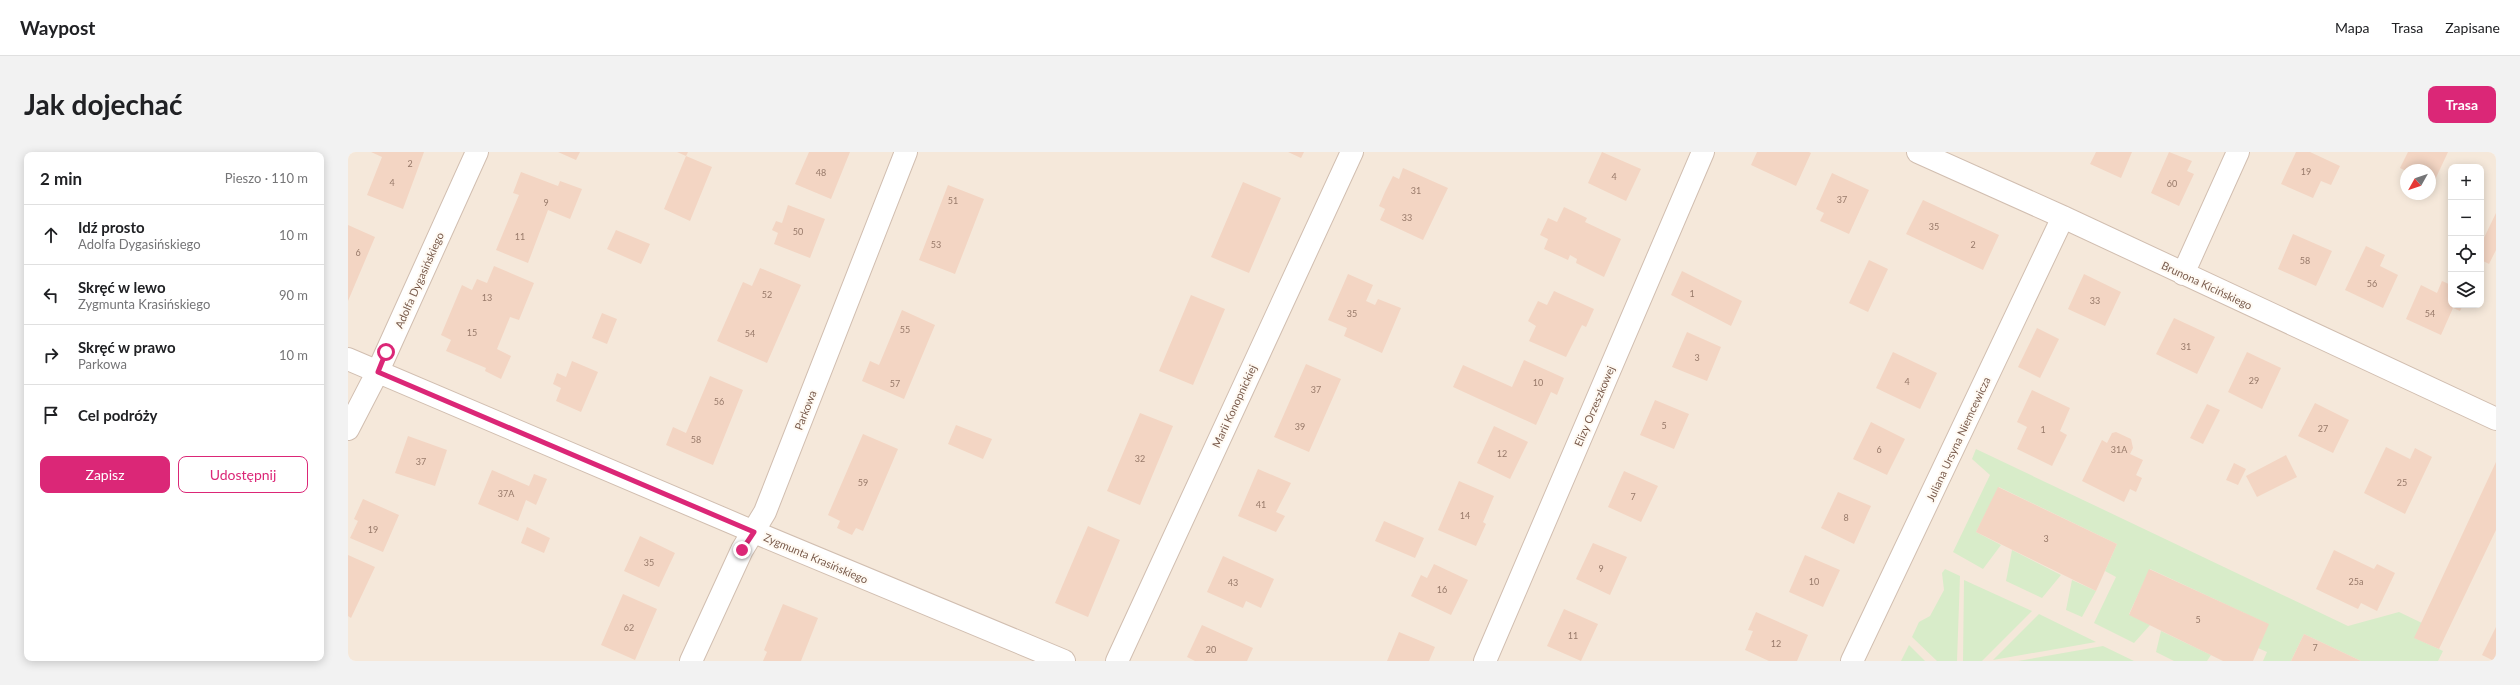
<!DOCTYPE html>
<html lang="pl">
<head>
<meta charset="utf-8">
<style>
	:root { --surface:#fff; --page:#f2f2f2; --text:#202124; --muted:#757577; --line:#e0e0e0; --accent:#db2777 }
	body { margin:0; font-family:Lato,sans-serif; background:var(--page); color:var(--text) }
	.controls { position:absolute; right:12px; top:12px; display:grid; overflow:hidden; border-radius:8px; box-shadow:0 2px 10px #0003 }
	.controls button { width:36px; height:36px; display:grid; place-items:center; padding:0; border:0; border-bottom:1px solid var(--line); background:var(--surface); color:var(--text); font:20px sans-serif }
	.compass { position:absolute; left:2052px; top:12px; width:36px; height:36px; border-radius:50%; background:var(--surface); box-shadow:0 2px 10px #0003; rotate:230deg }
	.stop { position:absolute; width:12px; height:12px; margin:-9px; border:3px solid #db2777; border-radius:50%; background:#fff }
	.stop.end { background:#db2777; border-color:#fff; box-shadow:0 1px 4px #0008 }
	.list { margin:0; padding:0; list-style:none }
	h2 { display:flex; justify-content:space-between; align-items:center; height:52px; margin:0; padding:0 16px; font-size:17px }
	h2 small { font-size:13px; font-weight:400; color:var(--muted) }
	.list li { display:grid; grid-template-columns:26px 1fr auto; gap:12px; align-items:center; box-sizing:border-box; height:60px; padding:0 16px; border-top:1px solid var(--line) }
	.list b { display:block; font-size:15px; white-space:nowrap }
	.list p { margin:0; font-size:13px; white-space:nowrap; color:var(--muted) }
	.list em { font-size:13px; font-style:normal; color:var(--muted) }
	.actions { display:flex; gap:8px; padding:12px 16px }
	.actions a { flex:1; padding:9px 0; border:1px solid var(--accent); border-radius:8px; text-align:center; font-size:14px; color:var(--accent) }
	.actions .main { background:var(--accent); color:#fff }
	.icon { flex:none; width:22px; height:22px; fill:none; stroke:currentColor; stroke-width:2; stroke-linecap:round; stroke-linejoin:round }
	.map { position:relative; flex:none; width:2148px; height:509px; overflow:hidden; border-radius:8px }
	header { display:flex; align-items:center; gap:24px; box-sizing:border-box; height:56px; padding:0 20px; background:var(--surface); border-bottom:1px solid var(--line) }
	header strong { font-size:19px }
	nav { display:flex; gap:22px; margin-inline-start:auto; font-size:14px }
	.intro { display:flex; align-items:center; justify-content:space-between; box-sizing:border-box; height:96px; padding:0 24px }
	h1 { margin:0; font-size:28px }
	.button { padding:10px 18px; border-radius:8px; background:var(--accent); color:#fff; font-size:14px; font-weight:700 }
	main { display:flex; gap:24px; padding:0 24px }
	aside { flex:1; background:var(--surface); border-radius:8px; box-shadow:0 2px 10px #0003 }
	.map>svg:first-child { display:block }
	.residential { fill:#f5e8da; fill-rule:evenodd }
	.green { fill:#d8ecc9 }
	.building { fill:#f3d5c3 }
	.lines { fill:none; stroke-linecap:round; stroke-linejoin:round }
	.minor-casing { stroke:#d1beb0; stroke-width:24 }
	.minor { stroke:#fff; stroke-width:22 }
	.route { stroke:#db2777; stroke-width:5 }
	.labels { text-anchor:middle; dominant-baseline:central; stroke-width:4; stroke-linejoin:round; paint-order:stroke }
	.number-label { font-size:9px; fill:#987a6a }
	.street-label { font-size:11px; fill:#7a5c4d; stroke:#fffaf3 }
</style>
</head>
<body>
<header>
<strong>Waypost</strong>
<nav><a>Mapa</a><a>Trasa</a><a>Zapisane</a></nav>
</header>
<div class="intro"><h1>Jak dojechać</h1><a class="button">Trasa</a></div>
<main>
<aside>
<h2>2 min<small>Pieszo · 110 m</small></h2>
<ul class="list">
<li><svg class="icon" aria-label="ahead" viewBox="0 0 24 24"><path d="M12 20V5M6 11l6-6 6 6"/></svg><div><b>Idź prosto</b><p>Adolfa Dygasińskiego</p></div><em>10 m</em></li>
<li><svg class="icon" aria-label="left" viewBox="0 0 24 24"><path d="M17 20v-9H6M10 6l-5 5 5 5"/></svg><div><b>Skręć w lewo</b><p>Zygmunta Krasińskiego</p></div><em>90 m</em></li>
<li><svg class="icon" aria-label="right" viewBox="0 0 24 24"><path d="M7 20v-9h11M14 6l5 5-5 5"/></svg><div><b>Skręć w prawo</b><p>Parkowa</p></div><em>10 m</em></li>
<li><svg class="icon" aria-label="arrive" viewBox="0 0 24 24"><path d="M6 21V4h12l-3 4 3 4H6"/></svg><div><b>Cel podróży</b></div></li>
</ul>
<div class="actions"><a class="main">Zapisz</a><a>Udostępnij</a></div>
</aside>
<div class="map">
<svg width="2148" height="509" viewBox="0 0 2148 509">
	<rect width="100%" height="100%" fill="#fdf6ec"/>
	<path class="residential" d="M0,0H2148V509H0ZM2103,15H2133V153H2103ZM2058,18H2082V42H2058Z"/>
	<path class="green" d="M1628,297L2000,474L2051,460L2074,471L2067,486L2095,499L2090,509H2013L1956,482L1943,509H1915L1919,500L1910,496L1920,472L1802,417L1781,462L1802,473L1786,491L1746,471L1768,425L1757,419L1769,392L1651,335L1628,380L1653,393L1635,417L1605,400L1642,323L1624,307Z
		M1664,398L1713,423L1694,446L1658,429Z
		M1597,417L1612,424L1609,509H1589L1564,485L1571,470L1582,464L1596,438L1594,421Z
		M1616,428L1684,459L1634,509H1615Z
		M1724,428L1748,439L1734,465L1718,458Z
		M1691,462L1748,490L1645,508Z
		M1813,479L1863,503L1859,509H1826L1808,500Z
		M1561,493L1577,509H1553Z
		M1755,494L1786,509H1670Z"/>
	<path class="building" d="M23,0H76L55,57L19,43L34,5Z
		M210,0H232L228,8Z
		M329,0H340L338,4L364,15L342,69L316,57L338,4Z
		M461,0H502L483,47L447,32Z
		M940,0H956L953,6Z
		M1254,0L1293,17L1278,49L1240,31Z
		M1409,0H1461L1463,1L1448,34L1403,13Z
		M1748,0H1784L1773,26L1742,12Z
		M1821,0L1844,9L1839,19L1846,22L1831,54L1803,41Z
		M1948,0H1962L1992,14L1983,33L1973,29L1965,46L1933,32Z
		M2060,0H2100L2085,32L2082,31V18L2058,19L2052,16Z
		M1055,16L1100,36L1075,88L1032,68L1037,57L1031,54L1037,40L1045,24L1051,27Z
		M173,20L210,34L212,29L234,37L222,67L200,58L180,111L148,98L171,43L165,41Z
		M1484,21L1521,38L1501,82L1472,69L1476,61L1468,57Z
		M895,30L933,46L901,121L863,105Z
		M600,33L636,47L607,122L571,108Z
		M1575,48L1651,83L1635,118L1558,82Z
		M440,53L477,67L462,106L426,92L430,81L424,78L428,69L434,71Z
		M1216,55L1239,66L1237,70L1273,87L1256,125L1228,111L1229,107L1222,103L1220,108L1196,97L1200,87L1192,83L1200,66L1209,70Z
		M2148,61V98L2141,112L2133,108V92Z
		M0,73L27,85L0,149Z
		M268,78L302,92L293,112L259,97Z
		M1945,82L1984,99L1968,134L1930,117Z
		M2018,94L2037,103L2032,114L2050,123L2035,156L1997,138Z
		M1521,108L1540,117L1520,160L1501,151Z
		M146,114L186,131L171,168L162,165L149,197L163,204L153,227L137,219L138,216L98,199L103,188L93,183L114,133L124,138L129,127L139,131Z
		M412,116L453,133L419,211L369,189L395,130L404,134Z
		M1334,119L1394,149L1383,174L1323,143Z
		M1000,122L1025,133L1018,149L1027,153L1030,147L1053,156L1034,201L996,184L999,176L980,168Z
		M1736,122L1773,140L1757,174L1720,157Z
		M2094,129L2103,133V153H2115L2112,159L2105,156L2093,183L2058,167L2073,133L2089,141Z
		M1206,139L1246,157L1238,175L1234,173L1218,205L1181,189L1188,174L1180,169L1190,149L1199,153Z
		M843,143L877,157L845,233L811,219Z
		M554,158L587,173L556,247L514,229L522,209L531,213Z
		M254,161L269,167L259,192L244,186Z
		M1826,166L1867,185L1849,222L1808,202Z
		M1689,176L1711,187L1692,226L1670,215Z
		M1339,180L1373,195L1359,229L1324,215Z
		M1545,200L1589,221L1572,257L1528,236Z
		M1899,200L1933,216L1914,257L1880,240Z
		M1176,208L1216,226L1209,243L1203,240L1188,273L1105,235L1115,213L1164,235Z
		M224,209L250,220L233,260L208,249L213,236L205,232L209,221L218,225Z
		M958,212L993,227L961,300L926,285Z
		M362,224L395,238L365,313L318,293L325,275L338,281Z
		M1684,238L1722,256L1712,279L1719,283L1704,314L1669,297L1679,275L1669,270Z
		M1307,248L1341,262L1326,297L1292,283Z
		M1967,251L2001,268L1985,301L1950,284Z
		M1859,252L1872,258L1855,292L1842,286Z
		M792,261L825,274L792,353L759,339Z
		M1523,270L1557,287L1539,323L1505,307Z
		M608,273L644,287L635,307L600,292Z
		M1146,274L1180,290L1162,327L1129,311Z
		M1768,280L1783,287L1785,296L1782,302L1795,308L1788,323L1794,326L1788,340L1782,337L1776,350L1734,329L1754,288L1759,291L1764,281Z
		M515,282L550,297L515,379L508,376L504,383L489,376L492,369L480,363Z
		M60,284L99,298L87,334L47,321Z
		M2038,295L2062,307L2067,296L2084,305L2057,362L2016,341Z
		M1938,303L1949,325L1909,345L1898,324Z
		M2148,310V378L2091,497L2066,486Z
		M1886,311L1898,317L1890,333L1878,328Z
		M910,317L943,331L928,360L937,364L928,380L890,364Z
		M144,318L181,334L186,322L199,327L188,353L178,348L170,369L130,352Z
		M1276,319L1310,334L1293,370L1260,355Z
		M1111,329L1146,344L1135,370L1138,372L1128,394L1090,378Z
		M1650,335L1769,392L1748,439L1628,380Z
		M1490,340L1523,354L1506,392L1473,376Z
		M15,347L51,363L35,400L2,386L10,369L6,367Z
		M1036,369L1076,386L1067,406L1027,389Z
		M740,374L772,388L740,465L707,451Z
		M179,375L202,386L196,401L173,391Z
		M292,384L327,401L311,435L276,419Z
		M1245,391L1279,405L1262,443L1228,427Z
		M1986,398L2026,417L2029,412L2047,421L2029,459L2013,451L2010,457L1968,437Z
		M0,403L27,415L3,466L0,464Z
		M1457,403L1492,418L1475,455L1441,440Z
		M875,404L926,427L913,456L898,449L895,456L859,440Z
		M1086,412L1120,428L1103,463L1063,444L1073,423L1079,426Z
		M1801,417L1921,472L1905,509H1875L1781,463Z
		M275,442L309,457L287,508L253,493Z
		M435,452L470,466L453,509H415L419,500L416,498Z
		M1216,457L1250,472L1233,509L1199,494Z
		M1408,460L1460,483L1449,509H1421L1397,498L1405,479L1400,478Z
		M854,473L905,496L899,509H847L839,505Z
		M2148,475V509H2146L2134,503Z
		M1051,480L1087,495L1081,509H1039Z
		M1956,482L2013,509H1943Z"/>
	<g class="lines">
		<g class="minor-casing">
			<path id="minor" d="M1570,0L1715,65L2148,267
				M1835,122L1890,0
				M0,207L406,380L716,509
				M0,277L30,219L129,0
				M343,509L394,398L417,360L558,0
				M769,509L1004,0
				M1137,509L1355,0
				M1504,509L1715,65"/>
		</g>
		<use href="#minor" class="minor"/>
	</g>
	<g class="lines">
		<path class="route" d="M38,200L30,220L406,380L394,398"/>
	</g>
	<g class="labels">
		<g class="number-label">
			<text x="62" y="11">2</text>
			<text x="1958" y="19">19</text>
			<text x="473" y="20">48</text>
			<text x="1266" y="24">4</text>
			<text x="44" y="30">4</text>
			<text x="1824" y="31">60</text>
			<text x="1068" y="38">31</text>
			<text x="1494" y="47">37</text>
			<text x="605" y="48">51</text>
			<text x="198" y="50">9</text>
			<text x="1059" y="65">33</text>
			<text x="1586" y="74">35</text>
			<text x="450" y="79">50</text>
			<text x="172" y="84">11</text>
			<text x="588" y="92">53</text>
			<text x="1625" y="92">2</text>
			<text x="10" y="100">6</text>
			<text x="1957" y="108">58</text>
			<text x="2024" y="131">56</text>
			<text x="1344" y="141">1</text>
			<text x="419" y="142">52</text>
			<text x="139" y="145">13</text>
			<text x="1747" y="148">33</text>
			<text x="1004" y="161">35</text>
			<text x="2082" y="161">54</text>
			<text x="557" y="177">55</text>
			<text x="124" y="180">15</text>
			<text x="402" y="181">54</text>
			<text x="1838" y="194">31</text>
			<text x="1349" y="205">3</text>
			<text x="1906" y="228">29</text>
			<text x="1559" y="229">4</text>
			<text x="1190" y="230">10</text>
			<text x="547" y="231">57</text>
			<text x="968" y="237">37</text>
			<text x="371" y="249">56</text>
			<text x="1316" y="273">5</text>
			<text x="952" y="274">39</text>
			<text x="1975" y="276">27</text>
			<text x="1695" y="277">1</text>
			<text x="348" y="287">58</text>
			<text x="1531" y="297">6</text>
			<text x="1771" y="297">31A</text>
			<text x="1154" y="301">12</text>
			<text x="792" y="306">32</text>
			<text x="73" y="309">37</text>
			<text x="515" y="330">59</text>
			<text x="2054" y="330">25</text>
			<text x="158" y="341">37A</text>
			<text x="1285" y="344">7</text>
			<text x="913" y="352">41</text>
			<text x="1117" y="363">14</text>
			<text x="1498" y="365">8</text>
			<text x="25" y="377">19</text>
			<text x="1698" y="386">3</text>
			<text x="301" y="410">35</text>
			<text x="1253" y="416">9</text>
			<text x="1466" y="429">10</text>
			<text x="2008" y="429">25a</text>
			<text x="885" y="430">43</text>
			<text x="1094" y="437">16</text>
			<text x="1850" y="467">5</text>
			<text x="281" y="475">62</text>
			<text x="1225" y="483">11</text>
			<text x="1428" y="491">12</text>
			<text x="1967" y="495">7</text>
			<text x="863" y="497">20</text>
		</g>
		<g class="street-label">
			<text transform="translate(71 128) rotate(-66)">Adolfa Dygasińskiego</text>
			<text transform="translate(1859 133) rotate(25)">Brunona Kicińskiego</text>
			<text transform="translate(886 254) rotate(-65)">Marii Konopnickiej</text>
			<text transform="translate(1246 254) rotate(-67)">Elizy Orzeszkowej</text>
			<text transform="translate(457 258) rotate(-69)">Parkowa</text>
			<text transform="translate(1610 287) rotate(-65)">Juliana Ursyna Niemcewicza</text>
			<text transform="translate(468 406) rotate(23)">Zygmunta Krasińskiego</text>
		</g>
	</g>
</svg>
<div class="controls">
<button>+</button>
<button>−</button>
<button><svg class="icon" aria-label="locate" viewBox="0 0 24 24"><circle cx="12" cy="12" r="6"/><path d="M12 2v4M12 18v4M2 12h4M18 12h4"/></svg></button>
<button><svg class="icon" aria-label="layers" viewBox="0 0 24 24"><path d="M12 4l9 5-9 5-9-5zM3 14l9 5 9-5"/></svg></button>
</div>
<svg class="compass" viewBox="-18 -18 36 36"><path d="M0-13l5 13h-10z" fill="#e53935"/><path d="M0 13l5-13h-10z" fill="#757577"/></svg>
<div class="stop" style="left:38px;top:200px"></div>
<div class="stop end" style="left:394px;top:398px"></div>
</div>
</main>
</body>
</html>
